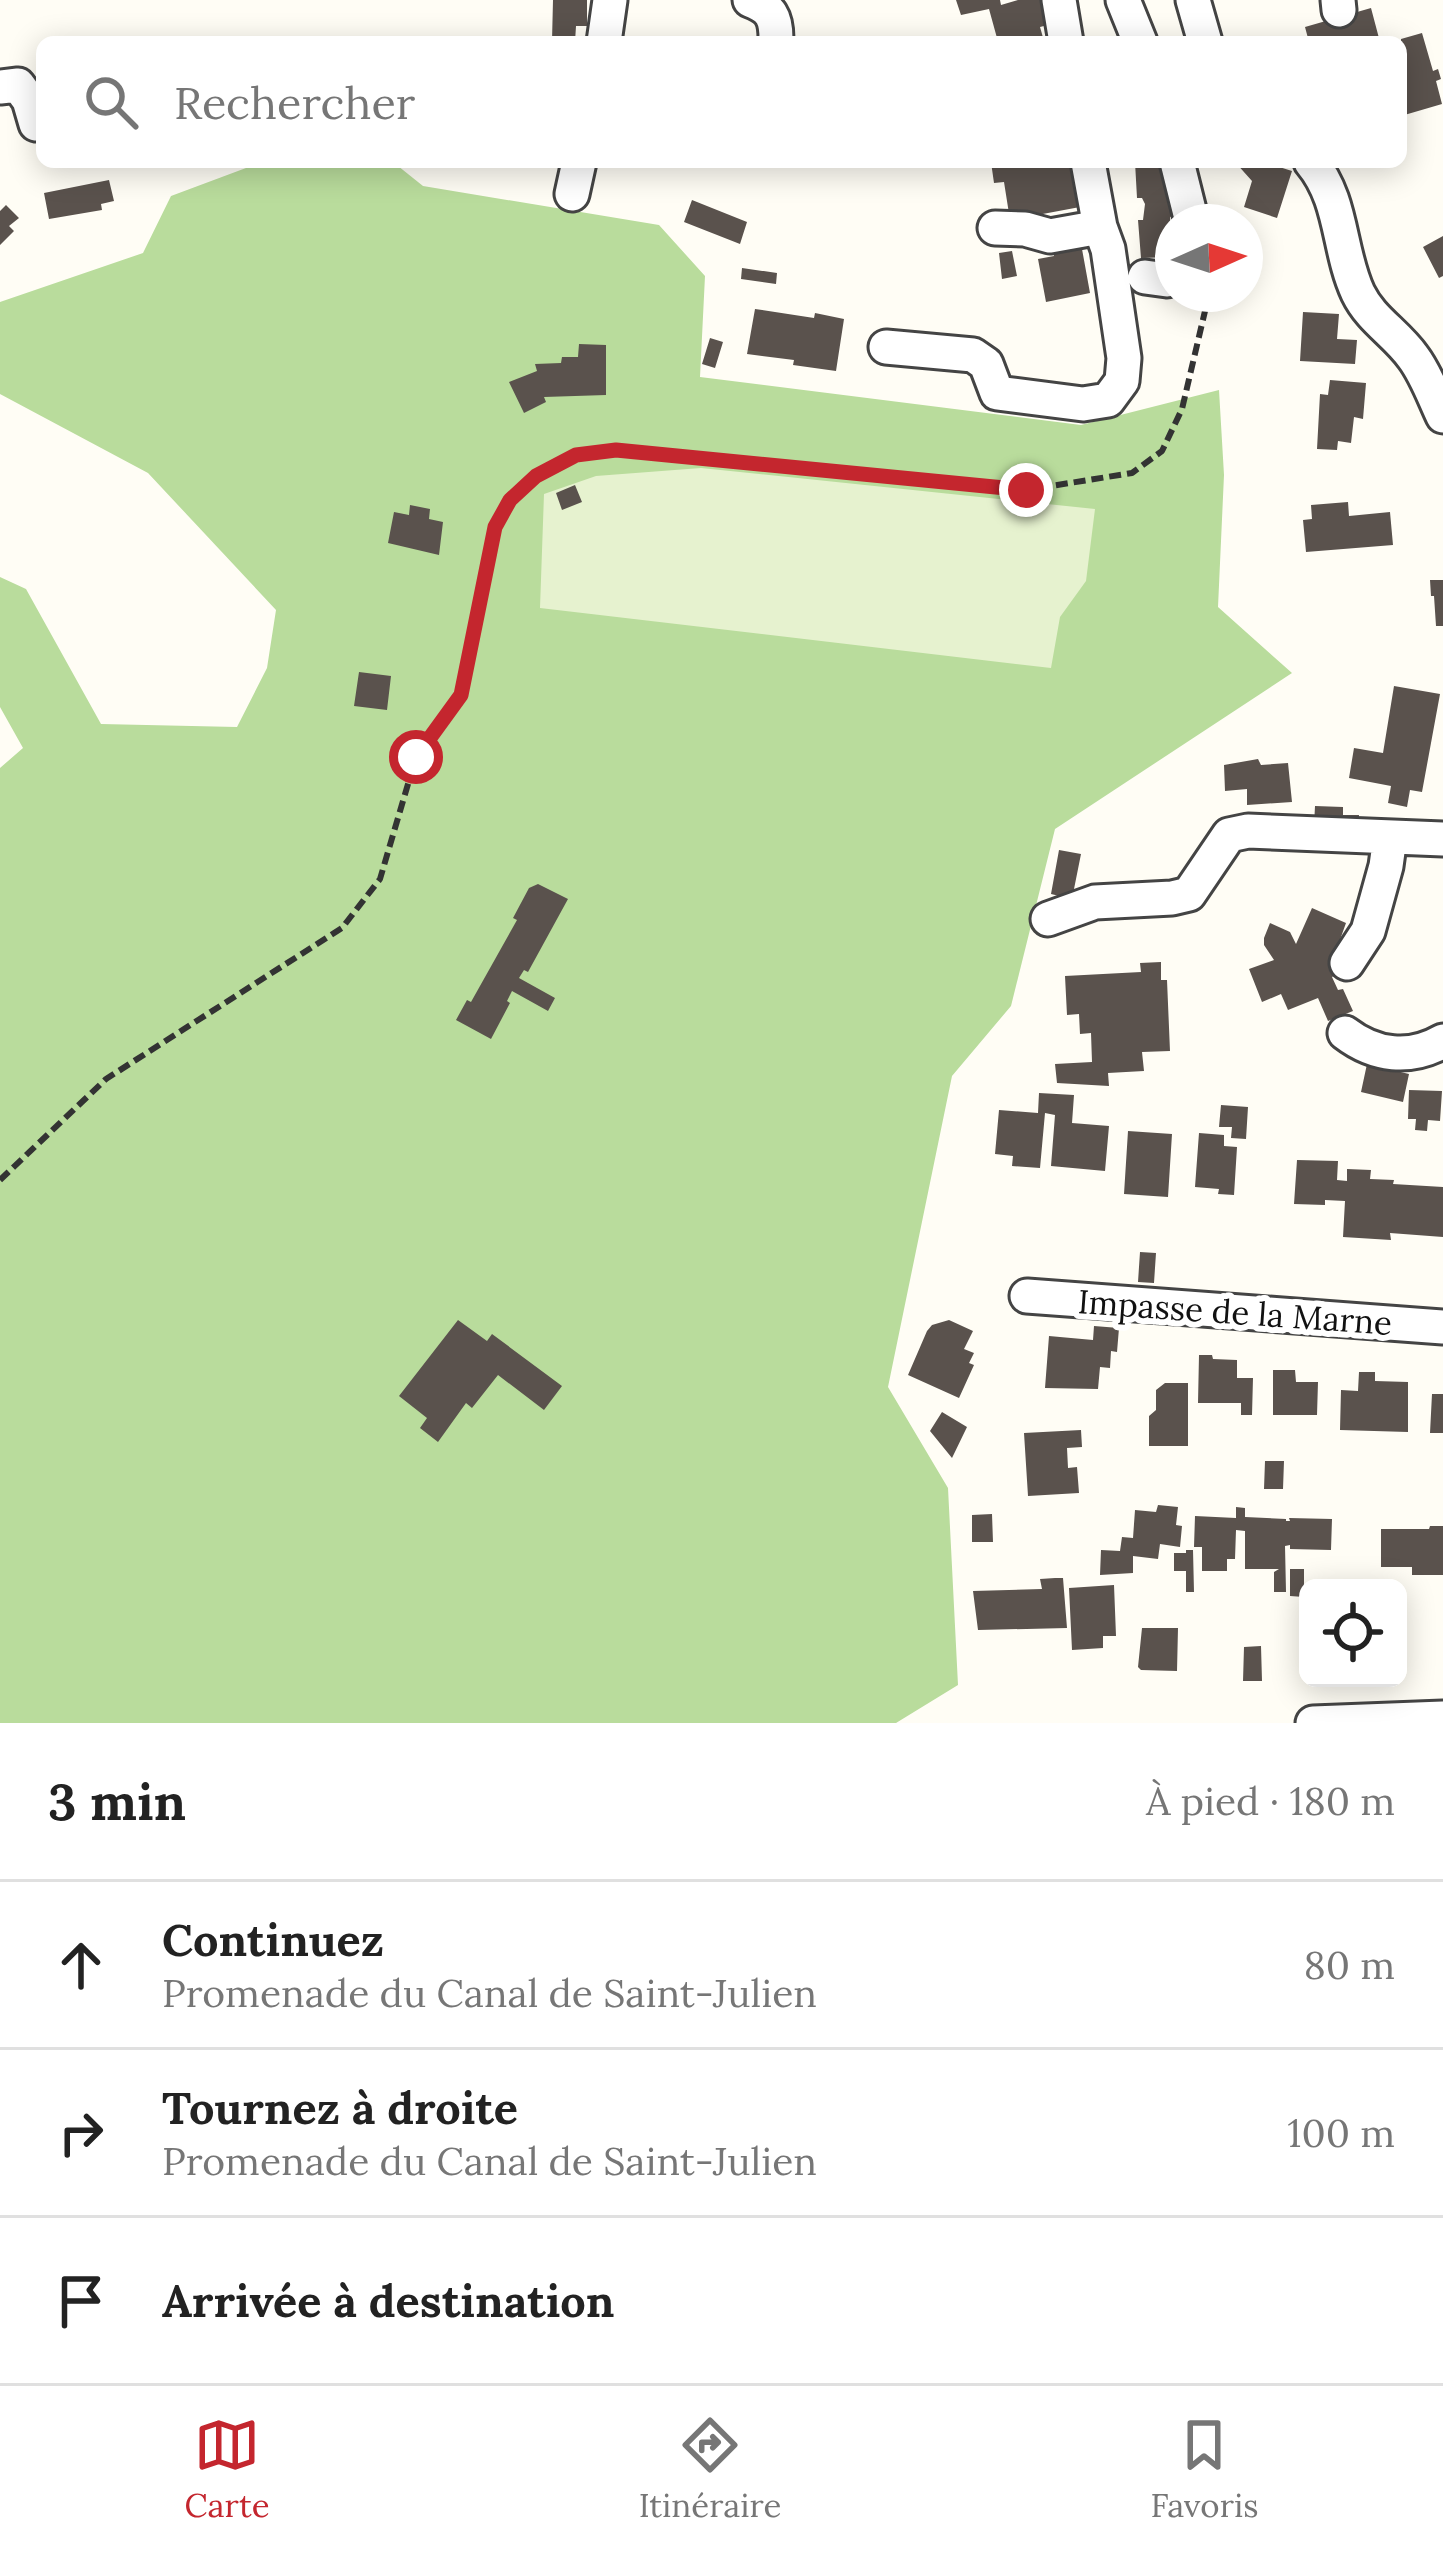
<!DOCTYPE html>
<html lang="fr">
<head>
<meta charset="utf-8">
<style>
	:root { --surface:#fff; --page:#f2f2f2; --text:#222; --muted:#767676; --line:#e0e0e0; --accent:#c4262e }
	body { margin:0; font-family:Lora,serif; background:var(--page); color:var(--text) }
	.controls { position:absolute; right:36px; bottom:36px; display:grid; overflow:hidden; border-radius:18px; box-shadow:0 6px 30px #0003 }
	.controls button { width:108px; height:108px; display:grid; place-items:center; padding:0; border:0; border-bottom:3px solid var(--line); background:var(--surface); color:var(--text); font:60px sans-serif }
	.compass { position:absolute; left:1155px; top:204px; width:108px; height:108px; border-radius:50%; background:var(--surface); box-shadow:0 6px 30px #0003; rotate:87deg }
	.stop { position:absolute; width:36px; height:36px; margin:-27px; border:9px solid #c4262e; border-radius:50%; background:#fff }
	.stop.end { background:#c4262e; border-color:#fff; box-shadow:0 3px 12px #0008 }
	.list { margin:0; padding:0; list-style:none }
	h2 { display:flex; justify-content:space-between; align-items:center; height:156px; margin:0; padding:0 48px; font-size:51px }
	h2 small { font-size:39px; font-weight:400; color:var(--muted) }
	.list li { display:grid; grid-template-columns:78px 1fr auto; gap:36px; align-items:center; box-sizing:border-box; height:168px; padding:0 48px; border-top:3px solid var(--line) }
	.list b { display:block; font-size:45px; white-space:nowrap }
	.list p { margin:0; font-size:39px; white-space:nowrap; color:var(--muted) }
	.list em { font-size:39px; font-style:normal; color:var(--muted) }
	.icon { flex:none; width:66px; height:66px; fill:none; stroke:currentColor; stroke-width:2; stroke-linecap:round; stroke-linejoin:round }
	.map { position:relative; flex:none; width:1443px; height:1723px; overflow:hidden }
	.search { position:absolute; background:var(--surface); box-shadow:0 6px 30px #0003; left:36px; right:36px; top:36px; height:132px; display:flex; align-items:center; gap:30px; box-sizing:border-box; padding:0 42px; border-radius:18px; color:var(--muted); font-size:45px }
	.sheet { height:660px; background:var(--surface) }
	nav { display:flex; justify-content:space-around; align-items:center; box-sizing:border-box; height:168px; border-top:3px solid var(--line); background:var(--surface); font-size:33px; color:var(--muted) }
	nav a { display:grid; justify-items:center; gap:6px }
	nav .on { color:var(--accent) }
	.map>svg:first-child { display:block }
	.forest { fill:#b9dc9c }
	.pitch { fill:#e6f2cf }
	.building { fill:#5a524d }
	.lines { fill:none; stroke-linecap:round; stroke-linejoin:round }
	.minor-casing { stroke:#444; stroke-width:39 }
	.path { stroke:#333; stroke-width:6; stroke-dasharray:12 6; stroke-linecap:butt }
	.minor { stroke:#fff; stroke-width:33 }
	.route { stroke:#c4262e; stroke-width:15 }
	.labels { text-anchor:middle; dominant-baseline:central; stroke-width:12; stroke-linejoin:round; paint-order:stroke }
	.street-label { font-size:33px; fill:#111; stroke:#fff }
</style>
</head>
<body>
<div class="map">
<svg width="1443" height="1723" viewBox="0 0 1443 1723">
	<rect width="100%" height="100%" fill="#fffdf5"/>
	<path class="forest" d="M262,162H393L423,186L659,225L705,276L700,377L1081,425L1219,390L1224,475L1218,607L1292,673L1055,829L1011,1006L952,1076L888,1387L948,1488L958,1685L896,1723H0V768L23,748L0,707V577L26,589L101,724L237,727L267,668L276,610L148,473L0,394V302L143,253L171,196Z"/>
	<path class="pitch" d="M701,468L1095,509L1086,581L1060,617L1051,668L540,608L544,494L596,476Z"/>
	<path class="building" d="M553,0H587V26H576L575,42L552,41Z
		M956,0H1000L1001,5L1018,0H1050L1056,23L1040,27L1044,41L1006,42L1004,36L997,38L989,9L961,15Z
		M1371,8L1380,42H1309L1305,27Z
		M1422,33L1433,71L1438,69L1441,79L1436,81L1442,104L1401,116V39Z
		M991,162H1071L1080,207L1010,220L1004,182L994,183Z
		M1135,162H1166L1175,215L1170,217L1172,257L1141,258L1138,220H1143L1145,204L1142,198H1137Z
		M1235,162H1276L1273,165L1292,171L1277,218L1244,207L1252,181Z
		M109,180L114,201L101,204L102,210L49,219L44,193Z
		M692,200L747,222L740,244L684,222Z
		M6,205L19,218L9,226L14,231L0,245V211Z
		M1443,236V276L1439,278L1423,247Z
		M1080,238L1090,293L1046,302L1038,259L1054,256L1052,243Z
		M1012,251L1017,276L1002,279L999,253Z
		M742,268L777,273L776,284L741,279Z
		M755,309L814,318L815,313L844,319L836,371L793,365L794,360L747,354Z
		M1303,312L1339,314L1337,339L1357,340L1355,364L1300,361Z
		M710,338L723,342L715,368L702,364Z
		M579,344L606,345V395L544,397L546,402L524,413L509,382L537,371L535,364L561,363L562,357H578Z
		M1330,380L1366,383L1363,419L1354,417L1351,443L1338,441L1337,450L1317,449L1320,394L1328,395Z
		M575,485L582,502L562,510L556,493Z
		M1348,502L1349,516L1390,512L1393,545L1306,552L1303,520L1312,519L1311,505Z
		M410,505L430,509L429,519L443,522L439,555L388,543L394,512L409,515Z
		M1430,580H1443V626H1436L1434,596H1431Z
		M359,672L391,676L387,710L354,706Z
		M1394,686L1440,694L1422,792L1410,790L1407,807L1388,803L1391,786L1349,778L1354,748L1383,753Z
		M1258,759L1261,765L1288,763L1292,802L1247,805V789L1225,791L1224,765Z
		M1315,806L1343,807V815H1359L1358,828L1314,826Z
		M1059,850L1081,854L1072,899L1051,894Z
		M538,884L568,899L528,972L524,970L519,978L555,998L548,1011L512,991L507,1001L510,1003L491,1039L456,1020L467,1000L471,1002L517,920L513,918L529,888Z
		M1312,908L1346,923L1332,962L1337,974L1332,977L1338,990L1343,989L1353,1011L1328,1021L1318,998L1288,1010L1281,994L1262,1002L1249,969L1274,960L1264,945V938L1270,923L1290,932L1296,944Z
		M1161,962V980H1167L1170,1051L1142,1052L1144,1071L1108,1073L1109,1086L1057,1083L1055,1064L1092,1062L1091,1033L1080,1034L1079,1014L1067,1015L1065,976L1141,972L1140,963Z
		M1367,1064L1409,1074L1403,1102L1361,1092Z
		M1409,1090L1442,1091L1440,1121L1428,1120L1427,1131L1415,1130L1416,1119H1408Z
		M1039,1093L1074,1095L1072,1123L1109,1126L1105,1171L1051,1166L1055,1115L1045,1113L1040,1168L1012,1166L1013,1156L995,1154L999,1110L1038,1113Z
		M1221,1105L1248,1107L1246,1139L1231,1138L1232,1127H1219Z
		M1128,1131L1172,1134L1168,1197L1124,1194Z
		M1199,1133L1224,1135V1146L1237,1147L1234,1195L1218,1194L1219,1189L1195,1187Z
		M1297,1160L1338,1161L1337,1180L1347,1181V1169L1371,1170L1370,1179L1394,1180L1393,1184L1443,1187V1237L1390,1233L1391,1240L1343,1237L1345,1201L1325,1200V1205L1294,1204Z
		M1140,1252L1156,1253L1154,1283L1138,1282Z
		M458,1320L487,1341L492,1334L562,1386L544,1410L498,1375L472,1408L466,1403L438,1442L420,1428L427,1418L399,1396Z
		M949,1320L973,1331L964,1349L974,1353L969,1363L974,1365L959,1398L908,1375L927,1331L932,1325Z
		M1094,1326L1119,1328L1117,1352L1111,1351L1110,1368L1100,1367L1098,1389L1045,1388L1049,1336L1093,1340Z
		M1199,1355H1212L1213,1359L1237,1360V1378H1253L1252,1415H1241V1403H1198Z
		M1273,1370H1295L1296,1382H1318L1317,1415H1273Z
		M1359,1372H1375V1381L1408,1382V1432L1340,1430L1341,1390L1358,1391Z
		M1165,1383H1188V1446H1149V1416L1156,1410V1390Z
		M1432,1394H1443V1433H1430Z
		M942,1412L967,1427L952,1458L930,1431Z
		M1081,1430L1082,1447L1067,1448L1068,1468L1077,1467L1079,1493L1028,1496L1024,1433Z
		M1265,1461H1284L1283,1489H1264Z
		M1158,1505L1178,1507L1176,1525L1182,1526L1180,1547L1160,1544L1158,1559L1133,1556V1573L1100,1575L1101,1550L1120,1551L1122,1537L1133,1538L1135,1510L1156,1512Z
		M1236,1507L1245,1508V1517L1286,1519V1521H1290L1289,1518L1332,1519L1331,1550L1290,1549V1545L1285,1546L1286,1592H1274V1572L1279,1569H1245V1531L1236,1530L1235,1559H1227V1571H1202V1547H1194L1195,1516L1236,1518Z
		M992,1514L993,1542H972V1515Z
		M1430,1526H1443V1575H1412V1567H1381V1529H1429Z
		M1186,1550H1193L1194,1592H1186V1571H1174V1553H1186Z
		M1290,1569H1304V1597L1290,1596Z
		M1055,1578H1063L1067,1628L978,1630L973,1591L1042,1589L1040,1579Z
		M1114,1585L1116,1636H1103V1648L1072,1650L1069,1588Z
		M1142,1628H1178L1177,1671L1141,1670L1138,1667Z
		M1261,1646L1262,1681H1243L1244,1647Z"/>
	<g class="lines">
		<g class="minor-casing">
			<path id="minor" d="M750,0C771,8 776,17 776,39
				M1059,0L1066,42
				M1123,0L1140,42
				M1193,0L1205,42
				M1338,0L1339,10
				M604,42L610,0
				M0,87L18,85L29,100L36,124
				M1177,162L1192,222
				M1311,162C1343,200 1338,250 1358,293C1371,320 1396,333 1413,357C1426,374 1434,397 1443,416
				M572,194L579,162
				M995,228L1025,229L1050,236L1100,227
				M1145,277L1167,280L1173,277
				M886,347L973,355L986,364L997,393L1083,404L1108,400L1122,381L1124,358L1108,249L1100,227L1088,162
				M1048,919L1095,902L1172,898L1189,894L1229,835L1248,831L1443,839
				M1347,963L1368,931L1386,866L1390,837
				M1345,1033C1375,1056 1410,1060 1443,1041
				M1027,1296L1443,1327
				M1313,1723L1443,1718"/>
		</g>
		<path class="path" d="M0,1180L106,1079L342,928L380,879L416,757L461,695L495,527L510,499L536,476L576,455L615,450L1026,490L1132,473L1162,451L1182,409L1209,294"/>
		<use href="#minor" class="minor"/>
	</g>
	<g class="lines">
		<path class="route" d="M416,757L461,695L495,527L510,500L536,476L576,455L616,450L1026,490"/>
	</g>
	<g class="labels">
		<g class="street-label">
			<text transform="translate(1235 1312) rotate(4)">Impasse de la Marne</text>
		</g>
	</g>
</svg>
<div class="controls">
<button><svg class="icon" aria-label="locate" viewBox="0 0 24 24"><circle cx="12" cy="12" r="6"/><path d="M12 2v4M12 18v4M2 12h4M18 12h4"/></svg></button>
</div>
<svg class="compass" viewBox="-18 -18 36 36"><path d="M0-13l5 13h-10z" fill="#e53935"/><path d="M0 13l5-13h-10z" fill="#767676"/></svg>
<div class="stop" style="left:416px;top:757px"></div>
<div class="stop end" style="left:1026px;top:490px"></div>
<div class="search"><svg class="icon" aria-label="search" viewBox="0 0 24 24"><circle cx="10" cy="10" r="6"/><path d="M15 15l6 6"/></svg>Rechercher</div>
</div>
<section class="sheet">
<h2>3 min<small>À pied · 180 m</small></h2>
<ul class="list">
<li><svg class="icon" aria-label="ahead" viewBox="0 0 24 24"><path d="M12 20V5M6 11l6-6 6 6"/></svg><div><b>Continuez</b><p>Promenade du Canal de Saint-Julien</p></div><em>80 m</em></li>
<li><svg class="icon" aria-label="right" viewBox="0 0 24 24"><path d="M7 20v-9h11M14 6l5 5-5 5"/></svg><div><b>Tournez à droite</b><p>Promenade du Canal de Saint-Julien</p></div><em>100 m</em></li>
<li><svg class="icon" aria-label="arrive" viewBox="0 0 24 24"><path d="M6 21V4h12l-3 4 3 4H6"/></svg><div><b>Arrivée à destination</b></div></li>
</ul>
</section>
<nav>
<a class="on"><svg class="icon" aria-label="map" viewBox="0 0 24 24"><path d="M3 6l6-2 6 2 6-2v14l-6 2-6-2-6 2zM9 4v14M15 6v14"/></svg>Carte</a>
<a><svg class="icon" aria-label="directions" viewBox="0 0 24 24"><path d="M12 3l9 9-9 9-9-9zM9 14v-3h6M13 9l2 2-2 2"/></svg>Itinéraire</a>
<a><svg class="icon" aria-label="saved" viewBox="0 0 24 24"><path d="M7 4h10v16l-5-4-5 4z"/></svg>Favoris</a>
</nav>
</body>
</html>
